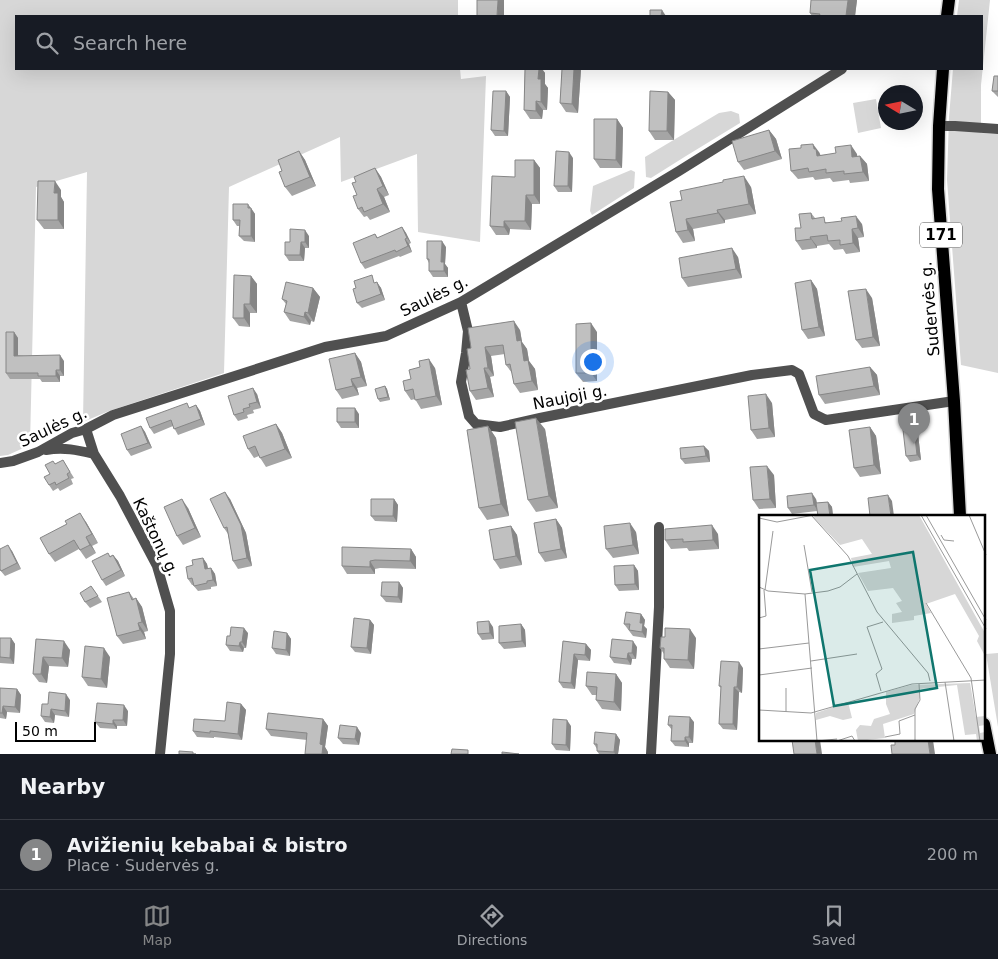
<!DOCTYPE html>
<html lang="en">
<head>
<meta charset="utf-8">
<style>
	:root { --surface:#171b24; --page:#20242c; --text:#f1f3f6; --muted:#9ea1a6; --line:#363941; --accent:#858687 }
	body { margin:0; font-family:"DejaVu Sans",sans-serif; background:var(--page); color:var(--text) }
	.compass { position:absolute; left:878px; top:85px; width:45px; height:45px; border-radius:50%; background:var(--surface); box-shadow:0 5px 20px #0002; rotate:280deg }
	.scale { position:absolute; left:15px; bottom:12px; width:81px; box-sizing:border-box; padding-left:5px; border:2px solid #000; border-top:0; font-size:14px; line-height:18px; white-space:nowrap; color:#000; -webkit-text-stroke:4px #fff; paint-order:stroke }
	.you { position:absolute; left:592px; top:361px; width:18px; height:18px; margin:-12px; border:4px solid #fff; border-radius:50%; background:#1a73e8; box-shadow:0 0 0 8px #1a73e833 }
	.badge { display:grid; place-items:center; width:32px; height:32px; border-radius:50%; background:var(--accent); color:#fff; font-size:16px; font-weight:700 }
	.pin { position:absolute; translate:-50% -41px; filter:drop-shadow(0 1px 2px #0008) }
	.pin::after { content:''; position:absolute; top:26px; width:18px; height:15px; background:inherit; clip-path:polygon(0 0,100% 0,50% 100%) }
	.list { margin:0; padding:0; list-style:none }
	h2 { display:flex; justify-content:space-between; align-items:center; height:65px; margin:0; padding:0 20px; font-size:21px }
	h2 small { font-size:16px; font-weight:400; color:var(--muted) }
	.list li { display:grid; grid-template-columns:32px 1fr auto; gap:15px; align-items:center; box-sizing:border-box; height:70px; padding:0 20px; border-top:1px solid var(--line) }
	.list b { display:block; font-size:19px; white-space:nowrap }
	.list p { margin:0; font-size:16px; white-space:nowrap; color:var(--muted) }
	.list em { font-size:16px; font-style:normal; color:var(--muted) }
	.icon { flex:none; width:28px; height:28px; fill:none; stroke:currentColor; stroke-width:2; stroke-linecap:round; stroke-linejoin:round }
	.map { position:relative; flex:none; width:998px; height:754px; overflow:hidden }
	.search { position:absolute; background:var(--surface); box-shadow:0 5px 20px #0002; left:15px; right:15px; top:15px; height:55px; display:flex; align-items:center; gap:12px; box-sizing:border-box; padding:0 18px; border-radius:0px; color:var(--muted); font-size:19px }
	.sheet { height:135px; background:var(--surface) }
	nav { display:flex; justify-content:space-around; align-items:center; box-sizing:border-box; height:70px; border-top:1px solid var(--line); background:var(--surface); font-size:14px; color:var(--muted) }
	nav a { display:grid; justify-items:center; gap:2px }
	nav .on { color:var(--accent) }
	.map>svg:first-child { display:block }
	.green { fill:#d7d7d7 }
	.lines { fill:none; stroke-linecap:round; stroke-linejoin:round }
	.primary-casing { stroke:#dbdbdb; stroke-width:15 }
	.street { stroke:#505050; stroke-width:10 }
	.primary { stroke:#000; stroke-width:12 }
	.wall { fill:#a5a5a5 }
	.shaded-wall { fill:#868686 }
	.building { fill:#c0c0c0; stroke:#868686 }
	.labels { text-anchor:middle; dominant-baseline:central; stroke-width:5; stroke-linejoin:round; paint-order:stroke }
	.shield { fill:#fff; stroke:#4c4c4c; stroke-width:1 }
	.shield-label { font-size:15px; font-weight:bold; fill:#000 }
	.street-label { font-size:16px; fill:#000; stroke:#fff }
	.inset-road { fill:none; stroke:#999; stroke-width:1 }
	.view { fill:#0f766e; fill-opacity:0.15; stroke:#0f766e; stroke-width:2.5 }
	.inset-edge { fill:none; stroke:#000; stroke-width:2.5 }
</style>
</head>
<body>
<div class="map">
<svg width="998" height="754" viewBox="0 0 998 754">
	<rect width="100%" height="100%" fill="#fff"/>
	<path class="green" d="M0,0H458V16H16V69H460L461,79L486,76L480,242L418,232L417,154L341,182L340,137L229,187L224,373L109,411L83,422L87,172L36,187L30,445L8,455L0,456Z
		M959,0H990L981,85V133L998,134V373L961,365L947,180L949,117L953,69H982V16H957Z
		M876,99L881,128L858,133L853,103Z
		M731,111L739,114L740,123L686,156L651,178L646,177L645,157L719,113Z
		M631,170L635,172L634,188L592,215L590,211L593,186Z
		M998,653V727L986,654Z"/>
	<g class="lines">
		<g class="primary-casing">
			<path id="primary" d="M947,16L949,0
				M943,69L939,126L938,189L954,401L960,516
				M984,724L990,754"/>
		</g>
		<path class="street" d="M939,126H955L998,129
			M461,302L468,331L466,353L461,382L469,416L476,424L500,427L540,418L752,375L792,370L799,374L814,414L826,420L954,401
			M86,429L94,454L120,496L157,566L170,611V654L160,754
			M46,450C64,447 77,450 94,454
			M0,463L13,461L38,452L72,433L86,429L113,415L325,347L386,336L461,302L679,171L842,69
			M651,754L659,607V527"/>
		<use href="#primary" class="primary"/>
	</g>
	<path class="wall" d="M857,0L855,16H812L810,13Z
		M525,69H542L545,73V84L548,88L547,110H543L542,119H530L524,110Z
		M562,69H581L578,113L566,112L560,103Z
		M998,76V97L992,91Z
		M506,91L510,97L508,136H495L491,130Z
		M668,92L675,100L674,140H655L649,131Z
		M617,119L623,128L622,168H600L594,159Z
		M769,130L776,139L782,159L744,170L738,162Z
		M299,151L305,160L316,186L292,196L285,187L282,171Z
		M819,152L820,155L857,154V156H860L867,164L869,181L850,183L849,180L833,182L830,178L815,180L813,177L798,179L791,171Z
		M573,158L572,192H558L554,186Z
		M534,160L540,168V204H532L531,230L510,229L509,235H496L490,226L515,177Z
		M375,168L381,177L389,195L384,197L390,212L370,220L367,216L364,217L358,209L356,182Z
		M751,187L756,214L725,220V223L693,229L695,241L683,243L676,232L670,202Z
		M61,190V197L64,202V229H44L37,220Z
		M251,208L255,214V242L244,241L239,236L240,226H237L233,220Z
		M811,213L815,218L828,223L862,224L864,237L858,238L860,252L846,254L843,249L834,250L829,244L817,246V248L802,250L796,241L801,228Z
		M402,227L406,233L411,243L409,244L412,252L400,257L399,256L365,269L361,263L375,234L378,238Z
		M309,236V248H305L304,261H289L285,255L290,242Z
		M446,247L445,264L448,268V277H433L429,271V263L427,259Z
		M738,257L742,278L688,287L682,278Z
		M251,276L257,284V313H250V327L239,326L233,318Z
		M811,280L817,289L825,336L808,339L802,330Z
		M376,282L381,288L385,300L362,308L357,303Z
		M313,288L320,297L314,322L311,321L310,325L290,321L284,312L286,304L282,299Z
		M872,298L880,346L862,348L856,340Z
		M520,330L522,342L527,349L529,361L535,369L538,390L520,393L514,384L512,373L506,365L505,354L491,356L494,376L490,377L494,397L476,400L470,391L471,348Z
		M14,332L18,338V355L64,361V376H60V382H42L40,379H10L6,373Z
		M597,332V381L583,382L576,373Z
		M355,353L361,362L367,386L357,388L359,395L342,399L336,390Z
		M870,367L877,375L880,395L825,404L819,395Z
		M435,368L442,405L421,409L415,399L411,400L405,391L411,379Z
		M385,386L387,389L390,400L380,402L378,399Z
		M257,394L261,408L253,410L254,413L247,415L248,418L238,421L234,415Z
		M772,403L775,437L757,439L751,430Z
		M196,405L200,411L205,425L178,435L173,426L154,434L150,428Z
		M359,414V428H341L337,422Z
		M913,420L917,425L921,460L910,462L906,456Z
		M276,424L282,433L292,458L266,467L259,456L254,458L248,449Z
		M141,426L145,432L152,448L131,456L127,450Z
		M488,426L496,438L509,516L487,520L479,508Z
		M870,427L876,436L881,474L860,477L854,468Z
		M545,429L558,508L536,512L528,500Z
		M704,446L709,451L710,462L685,464L681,459Z
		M63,460L74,478L71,479L73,484L60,491L58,488L53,491L49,485L50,474L55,464Z
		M774,475L776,508L759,509L753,500Z
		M230,499L246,533L252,566L238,569L233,561L228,534L224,528Z
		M394,499L398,505L397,522L375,521L371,516Z
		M816,499L817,503L828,502L832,507L833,516H818L817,511L792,514L788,508Z
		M188,508L201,537L183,545L177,536Z
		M556,519L562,528L567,558L545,562L539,553Z
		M86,522L98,543L92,546L96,553L86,559L79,549L55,562L49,554Z
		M511,526L517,535L522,565L500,569L494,560Z
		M636,532L639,554L613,558L606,549Z
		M718,534L719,549L689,551L687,548L671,549L665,540Z
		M0,549L12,551L21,569L5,576L0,570Z
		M411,549L416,557V569L380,568L375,569V574H347L342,566Z
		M113,555L118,561L125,576L106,586L102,580L110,556Z
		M203,558L207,564L208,568H211L215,574L217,586L211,587V589L198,591L193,585H192L188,579L193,565Z
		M634,565L638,571L639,590L619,591L615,585Z
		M399,582L403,588L402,603L386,602L381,596Z
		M91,586L102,602L90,608L85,602Z
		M129,592L134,599L136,598L142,607L148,631L144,632L146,639L123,644L117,636Z
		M641,614L645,620L644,626L647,629L646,638L633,636L624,624Z
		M370,620L374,625L371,654L355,652L351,647Z
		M521,624L525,630L526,647L504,649L499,643Z
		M493,627L494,639L482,640L478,634Z
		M248,633L246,648H244L243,652L230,651L226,645L230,636Z
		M287,633L291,639L290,656L276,654L272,648Z
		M0,638H11L15,644L14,664L0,663Z
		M696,638L694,669L670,668L664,659V654L660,648Z
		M36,639L70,650L68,667L49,666L47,683L39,682L33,674Z
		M563,641L586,644L591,650L590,661L578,660L575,689L563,688L559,682Z
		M637,647L636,659H632L631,665L614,663L610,657Z
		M110,657L107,688L88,686L82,677Z
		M743,668L742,693L739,692L737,730L723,729L719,724L721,688L719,686Z
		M616,674L622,683L621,711L602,709L596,700L597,695H592L586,686Z
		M0,688L17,689L21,695L20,713L7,712L6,719L0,718Z
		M70,700L69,717L55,715L54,723L45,722L41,716L48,704Z
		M241,704L246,710L242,740L214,737V738L197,737L193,731L225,721Z
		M128,711L127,726H117V729L100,728L95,722Z
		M323,719L328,726L325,747L328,752L307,740L271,736L266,729Z
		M694,722L693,743H689V747L675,746L671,741L672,730L668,725Z
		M571,726L570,751L556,750L552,744Z
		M361,733L359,745L343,744L338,738Z
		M616,734L620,740L618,754H599L597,751V749L594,744Z"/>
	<path class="shaded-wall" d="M498,0H504V16H497Z
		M848,0H857L855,16H846Z
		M662,10L666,16H661Z
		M539,69H542L545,73V84L548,88L547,110L541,102L538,79Z
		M574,69H581L578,113L572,104Z
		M506,91L510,97L508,136L504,131Z
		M668,92L675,100L674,140L667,131Z
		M536,101L543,110L542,119L536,111Z
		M617,119L623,128L622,168L616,160Z
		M769,130L776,139L782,159L775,151Z
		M813,144L819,152L822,158L817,156L814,149Z
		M851,145L857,154L858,166L852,157Z
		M299,151L305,160L316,186L310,177Z
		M569,152L573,158L572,192L568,186Z
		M860,156L867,164L869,181L863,172Z
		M534,160L540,168V204L534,195Z
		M375,168L381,177L389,195L383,186Z
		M744,176L751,187L756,214L749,204Z
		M55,181L61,190V197L64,202V229L58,220L54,193Z
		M377,189L384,197L390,212L383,204Z
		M526,195L532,204L531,230L525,221Z
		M248,204L255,214V242L251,236Z
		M717,210L725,220V223L718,213Z
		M856,216L862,224L864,237L858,228Z
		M686,219L693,229L695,241L688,230Z
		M504,221L510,229L509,235L504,227Z
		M402,227L406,233L411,243L407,238Z
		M852,229L858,238L860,252L853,243Z
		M305,230L309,236V248L305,242Z
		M810,237L817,246V248L811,239Z
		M405,239L409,244L412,252L408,246Z
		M442,241L446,247L445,264L448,268V277L444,271L441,262Z
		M301,242L305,248L304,261L300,255Z
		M732,248L738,257L742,278L736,269Z
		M251,276L257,284V313L250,304Z
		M811,280L817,289L825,336L819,327Z
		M377,282L381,288L385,300L381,294Z
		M313,288L320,297L314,322L308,313Z
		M866,289L872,298L880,346L873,337Z
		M244,304L250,313V327L244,318Z
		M305,312L311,321L310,325L304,317Z
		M514,321L520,330L522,342L527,349L529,361L535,369L538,390L532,381L517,341Z
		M591,323L597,332V381L591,373Z
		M14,332L18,338V361L14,356Z
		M485,347L491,356L494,376L488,368Z
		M355,353L361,362L367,386L361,377Z
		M60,355L64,361V376L60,370Z
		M429,359L435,368L442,405L436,396Z
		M870,367L877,375L880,395L874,386Z
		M484,368L490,377L494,397L488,388Z
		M56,370L60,376V382L56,376Z
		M351,379L357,388L359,395L353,386Z
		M385,386L387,389L390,400L388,397Z
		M253,388L257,394L261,408L257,402Z
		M766,394L772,403L775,437L769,428Z
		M196,405L200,411L205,425L201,419Z
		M355,408L359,414V428L355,422Z
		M536,418L545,429L558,508L549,496Z
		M913,420L917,425L921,460L917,455Z
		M276,424L282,433L292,458L285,449Z
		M141,426L145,432L152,448L148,443Z
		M488,426L496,438L509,516L501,504Z
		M870,427L876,436L881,474L874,465Z
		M704,446L709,451L710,462L706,456Z
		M767,466L774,475L776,508L770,499Z
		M225,492L230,499L246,533L252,566L247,558Z
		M812,493L816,499L818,511L814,505Z
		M888,495L892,501L894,516H891Z
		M182,499L188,508L201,537L195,528Z
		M394,499L398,505L397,522L393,516Z
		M828,502L832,507L833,516H830Z
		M80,513L86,522L98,543L92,534Z
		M556,519L562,528L567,558L561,549Z
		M630,523L636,532L639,554L633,545Z
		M712,525L718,534L719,549L713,540Z
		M511,526L517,535L522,565L516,556Z
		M86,537L92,546L96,553L90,545Z
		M8,545L12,551L21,569L17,563Z
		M411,549L416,557V569L410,561Z
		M113,555L118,561L125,576L121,570Z
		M203,558L207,564L209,575L205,569Z
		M370,561L375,569V574L370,567Z
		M634,565L638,571L639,590L635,584Z
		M211,568L215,574L217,586L213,580Z
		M399,582L403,588L402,603L398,597Z
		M136,598L142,607L148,631L142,622Z
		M641,614L645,620L644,626L647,629L646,638L642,632L640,623Z
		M370,620L374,625L371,654L367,648Z
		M489,621L493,627L494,639L490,633Z
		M138,623L144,632L146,639L140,630Z
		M521,624L525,630L526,647L522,641Z
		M244,628L248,633L246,648L242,642Z
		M690,629L696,638L694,669L688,660Z
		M287,633L291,639L290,656L286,650Z
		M11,638L15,644L14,664L10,658Z
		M64,641L70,650L68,667L62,658Z
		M633,641L637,647L636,659L632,653Z
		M240,642L244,648L243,652L239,646Z
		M586,644L591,650L590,661L585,655Z
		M104,648L110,657L107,688L101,679Z
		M628,653L632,659L631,665L627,659Z
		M574,654L578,660L575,689L571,683Z
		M43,657L49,666L47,683L41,674Z
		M739,662L743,668L742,693L737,687Z
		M616,674L622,683L621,711L614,702Z
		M734,687L739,692L737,730L733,724Z
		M17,689L21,695L20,713L15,707Z
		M66,694L70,700L69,717L65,711Z
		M241,704L246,710L242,740L238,734Z
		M124,705L128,711L127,726L123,720Z
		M3,706L7,712L6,719L2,713Z
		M51,709L55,715L54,723L50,717Z
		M690,717L694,722L693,743L689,737Z
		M323,719L328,726L325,747L328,752V754H322L320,744Z
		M113,720L117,726V729L113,724Z
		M567,720L571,726L570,751L566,745Z
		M357,727L361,733L359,745L355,739Z
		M616,734L620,740L618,754H615L614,752Z
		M685,737L689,743V747L685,741Z
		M815,740H820L822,754H817Z
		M928,740H933L935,754H930Z"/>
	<path class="building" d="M477,0H498L497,16H477Z
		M811,0H848L846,16H819L820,14L810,13Z
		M650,10H662L661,16H650Z
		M525,69H539L538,79H541V102L536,101V111L524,110Z
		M562,69H574L572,104L560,103Z
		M994,76H998V91H992Z
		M493,91H506L504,131L491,130Z
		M650,91L668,92L667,131H649Z
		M594,119H617L616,160L594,159Z
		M769,130L775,151L738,162L732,141Z
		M813,144L814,149H816L817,156L836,153L835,147L851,145L852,157L860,156L863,172L844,174V171L826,173V169L809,172L808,168L791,171L789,149L801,148V145Z
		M299,151L310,177L285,187L279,172L282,171L278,160Z
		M556,151L569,152L568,186H554Z
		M515,160H534V195H526L525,221H504V227L490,226L492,176L515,177Z
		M375,168L383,186L377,189L383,204L364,212L362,207L358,209L353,196L357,195L352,183L356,182L354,177Z
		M744,176L749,204L717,210L718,213L686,219L688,230L676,232L670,202L682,200L680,191L723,182V180Z
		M38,181H55L54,193H58V220H37Z
		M233,204H248V208H251V236H239L240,220H233Z
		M811,213L812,219L824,217L825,223L842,221L841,218L856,216L858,228L852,229L853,243L840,245V240L828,241L827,235L810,237L811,239L796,241L795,228H801L799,214Z
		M402,227L407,238L405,239L408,246L396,252L395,250L361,263L353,243L375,234L377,238Z
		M290,229L305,230V242H301L300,255H285V242H290Z
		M427,241H442L441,262H444V271H429V259H427Z
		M732,248L736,269L682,278L679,258Z
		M234,275L251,276L250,304H244V318H233Z
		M372,275L374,283L377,282L381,294L357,303L353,289L356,288L354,281Z
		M811,280L819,327L802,330L795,283Z
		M286,282L313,288L308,313L305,312L304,317L284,312L287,301L282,299Z
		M866,289L873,337L856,340L848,291Z
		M514,321L517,341L521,340L524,361L528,360L532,381L514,384L510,364L506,365L503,345L485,347L488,368H484L488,388L470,391L466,370L470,369L467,349L471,348L468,328Z
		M591,323V373H576V324Z
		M6,332H14V356L60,355V370H56V376H38V373H6Z
		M355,353L361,377L351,379L353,386L336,390L329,359Z
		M429,359L436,396L415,400L413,389L405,391L403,381L411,379L409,370L420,367L419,361Z
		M870,367L874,386L819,395L816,376Z
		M385,386L388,397L378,399L375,389Z
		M253,388L257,402L249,404L250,407L243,409L244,412L234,415L228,396Z
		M766,394L769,428L751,430L748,396Z
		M187,403L189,408L196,405L201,419L174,429L171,420L150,428L146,418Z
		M337,408H355V422H337Z
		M536,418L549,496L528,500L515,422Z
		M913,420L917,455L906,456L902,421Z
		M276,424L285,449L260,458L255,446L248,449L243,436Z
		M141,426L148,443L127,450L121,434Z
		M488,426L501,504L479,508L467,430Z
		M870,427L874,465L854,468L849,430Z
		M704,446L706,456L681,459L680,448Z
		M63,460L70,472L67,474L69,478L56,485L55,482L49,485L44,477L50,474L45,465L53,461L55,464Z
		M767,466L770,499L753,500L750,467Z
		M225,492L241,525L247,558L233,561L227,527L224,528L210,499Z
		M812,493L814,505L788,508L787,496Z
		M888,495L891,516H870L868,498Z
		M182,499L195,528L177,536L164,507Z
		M371,499H394L393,516H371Z
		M828,502L830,516H818L816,503Z
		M80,513L92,534L86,537L90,545L80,550L74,540L49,554L40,538L67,524L65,521Z
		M556,519L561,549L539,553L534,523Z
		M630,523L633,545L606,549L604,526Z
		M712,525L713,540L683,542V539L665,540V529Z
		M511,526L516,556L494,560L489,530Z
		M8,545L17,563L1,571L0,569V549Z
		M342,547L411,549L410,561L375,560L370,561V567L342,566Z
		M108,553L110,557L113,555L121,570L102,580L92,561Z
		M203,558L205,569L211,568L213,580L207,581V583L194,586L192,578L188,579L186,567L193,565L192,560Z
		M634,565L635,584L615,585L614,566Z
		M382,582H399L398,597L381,596Z
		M91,586L98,596L85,602L80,593Z
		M129,592L132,600L136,598L142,622L138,623L140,630L117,636L107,598Z
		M626,612L641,614L640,623H643L642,632L629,630L630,624H624Z
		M354,618L370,620L367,648L351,647Z
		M489,621L490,633L478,634L477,622Z
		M521,624L522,641L499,643V626Z
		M231,627L244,628L242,642H240L239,646L226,645L227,636H230Z
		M665,628L690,629L688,660L664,659V648H660L661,637H665Z
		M274,631L287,633L286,650L272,648Z
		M0,638H11L10,658L0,657Z
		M36,639L64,641L62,658L43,657L41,674H33Z
		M612,639L633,641L632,653H628L627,659L610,657Z
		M563,641L586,644L585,655L574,654L571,683L559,682Z
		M85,646L104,648L101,679L82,677Z
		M721,661L739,662L737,687H734L733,724H719L721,686H719Z
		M587,672L616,674L614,702L596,700L597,687L586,686Z
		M0,688L17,689L15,707L3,706L2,713H0Z
		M49,692L66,694L65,711L51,709L50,717L41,716L42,704H48Z
		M227,702L241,704L238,734L210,731V733L193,731L194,719L225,721Z
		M97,703L124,705L123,720H113V724L95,722Z
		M268,713L323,719L320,744L323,745L322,754H305L307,733L266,729Z
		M669,716L690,717L689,737H685V741H671L672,725H668Z
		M553,719L567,720L566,745L552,744Z
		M340,725L357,727L355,739L338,738Z
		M595,732L616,734L614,752L597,751V744H594Z
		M792,740H815L817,754H794Z
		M895,740H928L930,754H892L891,745H895Z
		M452,749L468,750V754H451Z
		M179,751L193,752V754H196H179Z
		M502,752L519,754H502Z"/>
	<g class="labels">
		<rect class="shield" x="920" y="222.5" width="42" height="25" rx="4"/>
		<g class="shield-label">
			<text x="941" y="235">171</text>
		</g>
		<g class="street-label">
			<text transform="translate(434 296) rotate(-26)">Saulės g.</text>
			<text transform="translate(930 309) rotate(-95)">Sudervės g.</text>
			<text transform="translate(570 397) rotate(-11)">Naujoji g.</text>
			<text transform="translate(53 427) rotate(-25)">Saulės g.</text>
			<text transform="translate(156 537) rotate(64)">Kaštonų g.</text>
		</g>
	</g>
	<g transform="translate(759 515)">
		<rect width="226" height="226" fill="#fff"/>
		<path d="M59,0H160L226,118V141L218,126L220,121L196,79L167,89L172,98L155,101V105L133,108V99L143,97L137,88L143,86L134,73L109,76L99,58L132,53L130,46L94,52L92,43L113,39L103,24L81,30L54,2ZM211,168L217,202L226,201V210L220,211L221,218L226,217V226H218L217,219L206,220L198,170L160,174L161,182L155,199L124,209L126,223L99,226L97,215L101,210L112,211L115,204L131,199L127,189V177L152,170ZM89,187L93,203L84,205L71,201L57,205V198Z" fill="#d7d7d7"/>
		<path class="inset-road" d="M52,0L89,41L118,97L169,158L171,166M162,0L227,114M167,0L227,105M210,0L227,40M0,3L18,7L55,0M182,20L185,25L195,26M45,30L53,77M0,72L9,76L46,79L69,76L81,72L98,59M6,75L14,16M46,79L58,226M167,88L212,163L221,226M0,103L7,101L5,75M0,134L50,128M52,146L98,139M0,160L53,153M186,167L195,226M122,176L117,159L123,154L108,112L124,107M0,195L52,198L153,169L227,165M27,197V173M126,222L141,219L140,206L156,200M58,226L78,224M78,226L93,221L96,226M156,226V194L161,185L160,169"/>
		<path class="view" d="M154,37L178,173L75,191L51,55Z"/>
		<rect width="226" height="226" class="inset-edge"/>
	</g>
</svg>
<svg class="compass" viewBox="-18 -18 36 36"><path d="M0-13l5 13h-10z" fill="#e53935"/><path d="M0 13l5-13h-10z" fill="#9ea1a6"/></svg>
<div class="scale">50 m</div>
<div class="you"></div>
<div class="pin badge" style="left:914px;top:444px">1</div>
<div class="search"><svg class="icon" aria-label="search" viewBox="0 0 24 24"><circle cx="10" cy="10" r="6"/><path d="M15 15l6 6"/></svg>Search here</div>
</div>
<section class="sheet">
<h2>Nearby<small></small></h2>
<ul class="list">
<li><span class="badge">1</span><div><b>Avižienių kebabai &amp; bistro</b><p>Place · Sudervės g.</p></div><em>200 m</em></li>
</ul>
</section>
<nav>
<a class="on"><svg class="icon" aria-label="map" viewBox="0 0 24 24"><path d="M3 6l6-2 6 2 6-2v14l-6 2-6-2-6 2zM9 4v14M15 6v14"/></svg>Map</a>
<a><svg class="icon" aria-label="directions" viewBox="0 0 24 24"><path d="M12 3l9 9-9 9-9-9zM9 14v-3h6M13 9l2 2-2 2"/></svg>Directions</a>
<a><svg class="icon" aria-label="saved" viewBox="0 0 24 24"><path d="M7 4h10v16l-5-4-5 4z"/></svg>Saved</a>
</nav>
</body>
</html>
